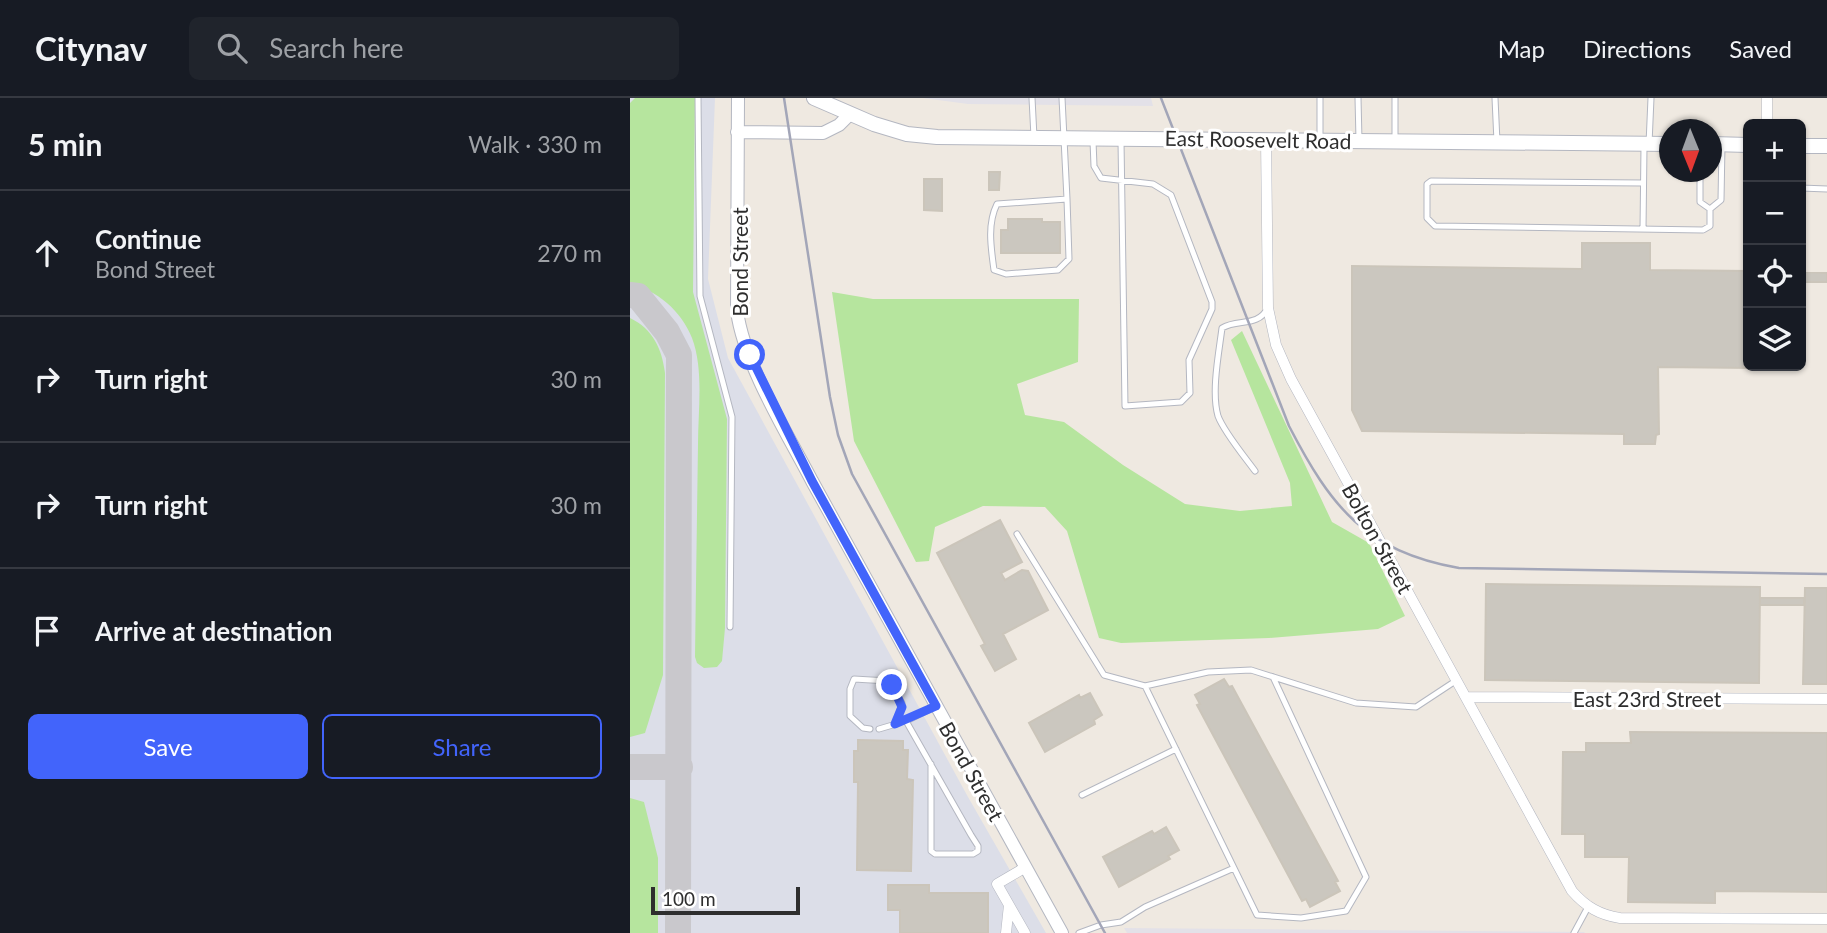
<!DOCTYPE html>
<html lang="en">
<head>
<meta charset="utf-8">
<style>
	:root { --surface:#171b24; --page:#20242c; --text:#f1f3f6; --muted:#9ea1a6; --line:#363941; --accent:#4264fb }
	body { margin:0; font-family:Lato,sans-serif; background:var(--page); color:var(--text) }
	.controls { position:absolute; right:21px; top:21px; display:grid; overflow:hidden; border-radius:10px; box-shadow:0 2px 5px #0004 }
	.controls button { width:63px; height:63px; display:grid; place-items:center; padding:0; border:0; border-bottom:2px solid var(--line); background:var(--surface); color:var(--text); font:35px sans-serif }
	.compass { position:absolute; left:1029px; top:21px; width:63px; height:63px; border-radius:50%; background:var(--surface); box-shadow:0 2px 5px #0004; rotate:179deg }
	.scale { position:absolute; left:21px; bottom:18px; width:149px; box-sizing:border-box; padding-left:7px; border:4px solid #2e2e2e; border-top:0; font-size:19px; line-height:24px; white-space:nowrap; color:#2e2e2e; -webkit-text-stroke:5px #fff; paint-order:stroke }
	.stop { position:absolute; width:21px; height:21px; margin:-16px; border:5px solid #4264fb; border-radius:50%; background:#fff }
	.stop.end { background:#4264fb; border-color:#fff; box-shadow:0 2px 7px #0008 }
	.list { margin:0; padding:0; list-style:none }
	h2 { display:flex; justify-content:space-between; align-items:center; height:91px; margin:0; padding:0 28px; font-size:30px }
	h2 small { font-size:23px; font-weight:400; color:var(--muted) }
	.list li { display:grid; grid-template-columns:46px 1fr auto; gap:21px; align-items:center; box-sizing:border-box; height:126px; padding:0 28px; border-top:2px solid var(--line) }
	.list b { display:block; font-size:26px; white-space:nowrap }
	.list p { margin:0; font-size:23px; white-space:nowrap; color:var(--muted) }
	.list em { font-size:23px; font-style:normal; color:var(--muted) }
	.actions { display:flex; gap:14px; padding:21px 28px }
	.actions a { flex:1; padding:16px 0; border:2px solid var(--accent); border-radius:10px; text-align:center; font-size:24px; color:var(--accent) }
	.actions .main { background:var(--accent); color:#fff }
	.icon { flex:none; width:38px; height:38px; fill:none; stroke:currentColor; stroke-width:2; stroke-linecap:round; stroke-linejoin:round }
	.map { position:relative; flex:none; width:1197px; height:835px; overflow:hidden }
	header { display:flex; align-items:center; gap:42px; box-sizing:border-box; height:98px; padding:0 35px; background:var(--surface); border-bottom:2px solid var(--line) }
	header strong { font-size:33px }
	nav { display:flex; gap:38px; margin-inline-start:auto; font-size:24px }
	.search { width:490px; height:63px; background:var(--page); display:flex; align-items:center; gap:18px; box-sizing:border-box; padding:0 24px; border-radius:10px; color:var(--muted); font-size:26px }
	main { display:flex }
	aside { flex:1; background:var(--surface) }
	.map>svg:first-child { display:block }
	.industrial { fill:#e3e1e8 }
	.airport { fill:#dcdee8 }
	.green { fill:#b6e59e }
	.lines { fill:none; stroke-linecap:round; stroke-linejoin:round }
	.taxiway { stroke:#c9c8cc; stroke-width:26 }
	.building { fill:#cbc7bf; stroke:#cbc5ba; stroke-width:2 }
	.service-casing { stroke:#b4b7c1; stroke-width:7 }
	.minor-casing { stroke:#b4b7c1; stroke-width:11 }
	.tertiary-casing { stroke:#b4b7c1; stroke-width:14 }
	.secondary-casing { stroke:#b4b7c1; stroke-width:16 }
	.service { stroke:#fff; stroke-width:5 }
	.minor { stroke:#fff; stroke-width:10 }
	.tertiary { stroke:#fff; stroke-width:12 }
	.secondary { stroke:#fff; stroke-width:14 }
	.rail { stroke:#a3a6b8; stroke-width:2.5 }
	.route { stroke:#4264fb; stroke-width:9 }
	.labels { text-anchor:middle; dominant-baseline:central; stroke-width:6; stroke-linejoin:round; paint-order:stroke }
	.street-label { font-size:21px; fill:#2e2e2e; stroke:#fff }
</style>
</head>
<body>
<header>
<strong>Citynav</strong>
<div class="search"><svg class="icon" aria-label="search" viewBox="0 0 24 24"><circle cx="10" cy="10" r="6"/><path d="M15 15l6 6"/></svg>Search here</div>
<nav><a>Map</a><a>Directions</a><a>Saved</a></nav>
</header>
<main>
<aside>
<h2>5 min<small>Walk · 330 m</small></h2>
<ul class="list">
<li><svg class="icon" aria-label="ahead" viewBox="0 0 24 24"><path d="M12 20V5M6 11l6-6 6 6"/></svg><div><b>Continue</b><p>Bond Street</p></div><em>270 m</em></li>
<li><svg class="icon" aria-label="right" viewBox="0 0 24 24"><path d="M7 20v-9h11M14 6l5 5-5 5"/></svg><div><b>Turn right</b></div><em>30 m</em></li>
<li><svg class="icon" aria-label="right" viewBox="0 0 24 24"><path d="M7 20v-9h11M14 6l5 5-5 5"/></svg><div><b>Turn right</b></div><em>30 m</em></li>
<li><svg class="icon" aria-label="arrive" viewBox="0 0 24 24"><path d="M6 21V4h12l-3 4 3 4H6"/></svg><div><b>Arrive at destination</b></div></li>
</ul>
<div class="actions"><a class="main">Save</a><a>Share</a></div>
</aside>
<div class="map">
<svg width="1197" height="835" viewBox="0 0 1197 835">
	<rect width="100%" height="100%" fill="#efe9e1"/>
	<path class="industrial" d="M293,0H521L523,8L338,6Z
		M494,830L954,834L955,835H497Z"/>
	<path class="airport" d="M0,0H85L78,181L98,260L338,699L416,835H0Z"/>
	<path class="green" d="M5,0H65L63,194L97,321L95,530L92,563L87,569L74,570L67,565L65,559C66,488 67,417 68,346C68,312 74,272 62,240C51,212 27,193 0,185V5Z
		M202,194L243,201H449L448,264L387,286L395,317L434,324L493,367L555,406L610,413L662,408L660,385L601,242L612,233L702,424L739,445L775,518L748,531L639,540L491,545L469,540L437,433L415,409L353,408L305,429L299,463L286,464L224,343Z
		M0,220C23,231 32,251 35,275L33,577L15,635L0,639Z
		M0,700L14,704L28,760V835H0Z"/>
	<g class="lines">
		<path class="taxiway" d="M0,197L8,198L37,234L49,257L48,835
			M0,669H50"/>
	</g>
	<path class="building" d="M359,74H370L369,92H359Z
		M294,81H312V113L294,112Z
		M378,121H412V124H430V155H371V132H378Z
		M952,145H1020V172L1118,173V268L1121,270L1028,269L1029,336L1026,337L1025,346H994V336L732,333L722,312V168L952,171Z
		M1171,174H1175L1174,249H1171Z
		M1175,174L1197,175V184H1175Z
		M370,422L392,464L371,475L375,482L392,472L398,473L418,512L373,536L386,561L365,573L351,548L355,546L307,455Z
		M856,486L1130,489L1129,585L855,582Z
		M1175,490H1197V586H1173Z
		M1130,500H1174V507H1130Z
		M594,581L599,589L602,588L708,783L705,784L710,793L680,809L676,801L672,803L567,607L570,606L565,597Z
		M460,595L472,617L464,622L465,626L415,654L399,625L449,597L450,600Z
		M1000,634L1197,635V794L1085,793V805L998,804L999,759H955V736H932L933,654H956V645H1001Z
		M228,642L273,643V652H278L277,681L283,682L281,773L227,772L228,684H224V653H228Z
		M536,729L549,752L538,758L540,761L489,789L473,759L522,733L524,736Z
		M258,787H299V795H358V835H270V812H258Z"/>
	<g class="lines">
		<g class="service-casing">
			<path id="service" d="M68,0L70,198L102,319L100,529
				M402,0L404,39
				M432,0L437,101L367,106C357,126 361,150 364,172L376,176L428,172L439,161L437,101
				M728,0L729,42
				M865,0L867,44
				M690,42V0
				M765,42V0
				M463,43L464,68L471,80L523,86L541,97L582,204V211L559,262L560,295L551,304L495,308L491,43
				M1019,46L1021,0
				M1070,74V104L1080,111
				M1013,85L801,83L797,86V120L805,128L1073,132L1080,128V111
				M1171,90L1197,91
				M1080,111L1091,102L1092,47
				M1013,131L1014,49
				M625,373C614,358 594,334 588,318C581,294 589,254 592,230C608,220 627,230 638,210
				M387,436L474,577L515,588
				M643,579L736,779L716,813L671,820L627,817L515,588L578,574L621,572L726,605L786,609L827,582
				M240,631L233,630L220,618V591L224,581L258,583L272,605L266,626
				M249,631L266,626
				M301,666V753L305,756H343L348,753V748L341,737L276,623L306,608
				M452,697L546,651
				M449,835L471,827L491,824L515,809L604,770
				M944,835L958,809"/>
		</g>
		<g class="minor-casing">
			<path id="minor" d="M1137,26V0
				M636,41L638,210L646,247L661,281L942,793C956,809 970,817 990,820L1197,821
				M837,599L1197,601
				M376,835L379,807
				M395,835L367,786L396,769"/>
		</g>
		<g class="tertiary-casing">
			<path id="tertiary" d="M108,0L107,213C114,266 157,335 182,383L432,835
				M107,34L193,35L209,27L220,16"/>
		</g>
		<g class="secondary-casing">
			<path id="secondary" d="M184,0L244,26L277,36L307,39L1040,46
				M1082,46L1118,47
				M1171,48H1197"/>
		</g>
		<use href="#service" class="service"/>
		<use href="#minor" class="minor"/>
		<use href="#tertiary" class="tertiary"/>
		<use href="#secondary" class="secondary"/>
		<path class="rail" d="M154,0L200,299L208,337L222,376L475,835
			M531,0L659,328C701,409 735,453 829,470L1197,476"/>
	</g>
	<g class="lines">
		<path class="route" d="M120,257L182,383L306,608L265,626L272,609L262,587"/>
	</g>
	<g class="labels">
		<g class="street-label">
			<text transform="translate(628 41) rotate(1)">East Roosevelt Road</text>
			<text transform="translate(109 164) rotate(-90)">Bond Street</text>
			<text transform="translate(748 440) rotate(61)">Bolton Street</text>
			<text x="1017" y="600">East 23rd Street</text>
			<text transform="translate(342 673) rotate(61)">Bond Street</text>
		</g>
	</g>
</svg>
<div class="controls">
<button>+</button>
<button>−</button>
<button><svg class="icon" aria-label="locate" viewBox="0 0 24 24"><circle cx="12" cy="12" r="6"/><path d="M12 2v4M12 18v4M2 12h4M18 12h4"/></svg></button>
<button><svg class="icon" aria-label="layers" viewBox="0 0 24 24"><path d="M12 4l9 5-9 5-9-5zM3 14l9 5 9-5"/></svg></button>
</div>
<svg class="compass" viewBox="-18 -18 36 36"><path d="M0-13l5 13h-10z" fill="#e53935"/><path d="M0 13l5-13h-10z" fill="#9ea1a6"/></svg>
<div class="scale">100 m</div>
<div class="stop" style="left:120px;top:257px"></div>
<div class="stop end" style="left:262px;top:587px"></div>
</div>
</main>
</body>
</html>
